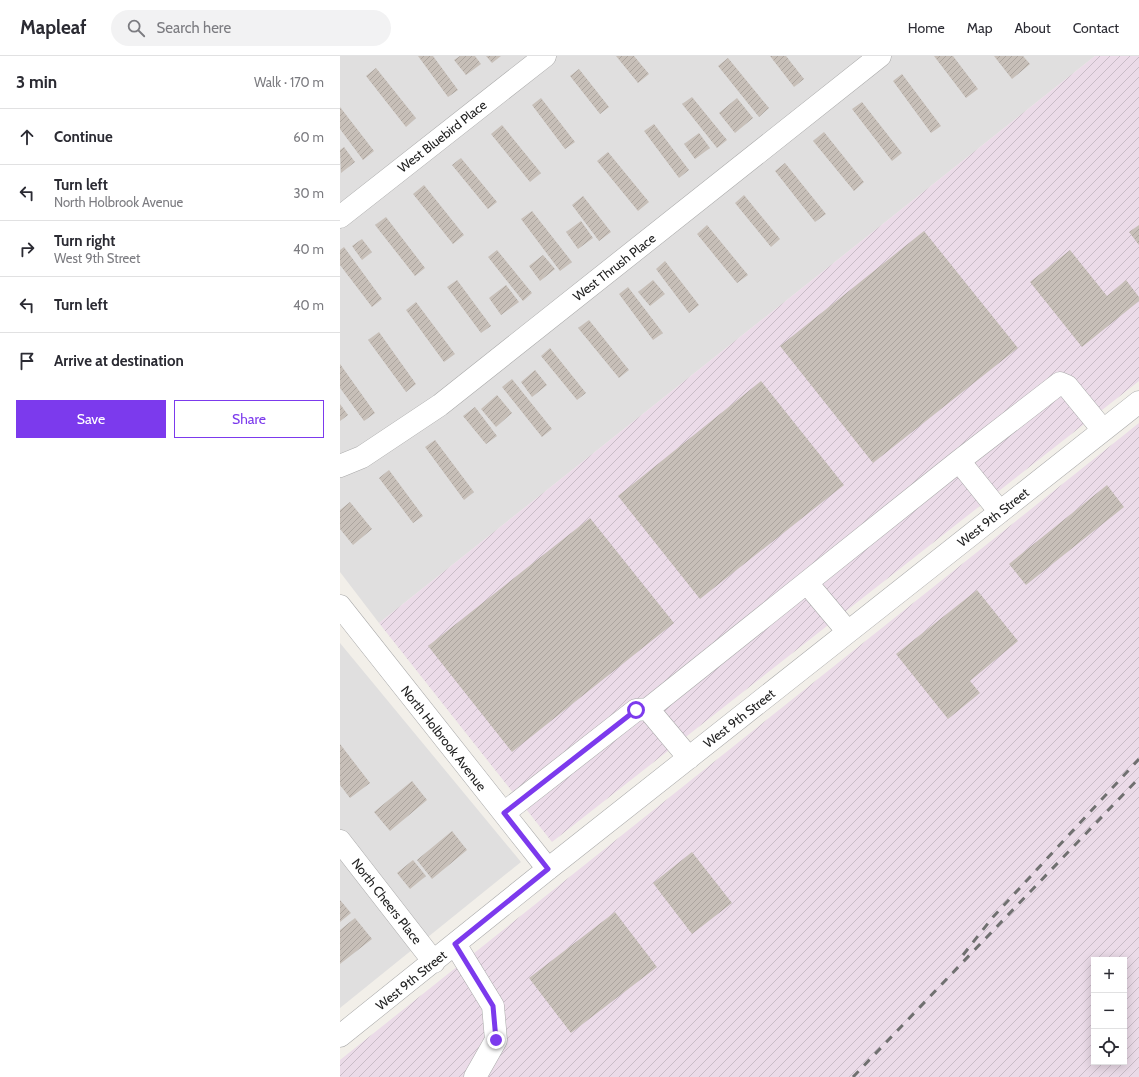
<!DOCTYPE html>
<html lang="en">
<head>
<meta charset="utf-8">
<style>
	:root { --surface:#fff; --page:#f2f2f3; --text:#2b2b33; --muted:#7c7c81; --line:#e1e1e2; --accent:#7c3aed }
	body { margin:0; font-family:Cabin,sans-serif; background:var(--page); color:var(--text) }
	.controls { position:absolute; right:12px; bottom:12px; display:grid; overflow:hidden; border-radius:0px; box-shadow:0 2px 10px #0003 }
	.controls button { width:36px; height:36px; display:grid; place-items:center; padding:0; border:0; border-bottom:1px solid var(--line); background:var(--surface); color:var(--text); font:20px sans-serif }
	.stop { position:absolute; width:12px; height:12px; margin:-9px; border:3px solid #7c3aed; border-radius:50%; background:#fff }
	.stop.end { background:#7c3aed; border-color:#fff; box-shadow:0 1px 4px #0008 }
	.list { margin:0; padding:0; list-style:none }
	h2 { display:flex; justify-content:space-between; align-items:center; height:52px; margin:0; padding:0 16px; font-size:17px }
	h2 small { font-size:13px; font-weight:400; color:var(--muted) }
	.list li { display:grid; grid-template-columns:26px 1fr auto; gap:12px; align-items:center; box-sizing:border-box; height:56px; padding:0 16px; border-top:1px solid var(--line) }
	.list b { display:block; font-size:15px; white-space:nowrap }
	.list p { margin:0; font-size:13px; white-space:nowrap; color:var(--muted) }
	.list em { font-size:13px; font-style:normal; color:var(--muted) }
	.actions { display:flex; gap:8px; padding:12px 16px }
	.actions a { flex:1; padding:9px 0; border:1px solid var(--accent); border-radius:0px; text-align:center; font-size:14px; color:var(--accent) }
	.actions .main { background:var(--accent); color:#fff }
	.icon { flex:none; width:22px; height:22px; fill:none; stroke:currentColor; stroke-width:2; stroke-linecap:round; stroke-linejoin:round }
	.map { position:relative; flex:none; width:799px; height:1021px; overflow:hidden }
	header { display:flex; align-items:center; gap:24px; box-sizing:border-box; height:56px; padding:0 20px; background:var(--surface); border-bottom:1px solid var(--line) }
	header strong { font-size:19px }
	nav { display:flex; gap:22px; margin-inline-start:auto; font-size:14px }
	.search { width:280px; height:36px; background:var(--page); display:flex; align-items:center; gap:10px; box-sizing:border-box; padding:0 14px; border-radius:22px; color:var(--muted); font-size:15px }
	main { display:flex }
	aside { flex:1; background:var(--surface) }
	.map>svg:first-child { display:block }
	.residential { fill:#e0dfdf }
	.industrial { fill:url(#industrial-furrows); fill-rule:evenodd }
	.building { fill:url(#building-hatch) }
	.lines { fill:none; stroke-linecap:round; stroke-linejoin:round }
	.minor-casing { stroke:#a9a9a9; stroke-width:23 }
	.minor { stroke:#fff; stroke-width:22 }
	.rail { stroke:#707070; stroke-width:3; stroke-dasharray:8 8; stroke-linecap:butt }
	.route { stroke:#7c3aed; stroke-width:5 }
	.labels { text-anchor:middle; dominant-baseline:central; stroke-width:3; stroke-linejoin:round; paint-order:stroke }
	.street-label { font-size:13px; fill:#222; stroke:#fff }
</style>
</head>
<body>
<header>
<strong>Mapleaf</strong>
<div class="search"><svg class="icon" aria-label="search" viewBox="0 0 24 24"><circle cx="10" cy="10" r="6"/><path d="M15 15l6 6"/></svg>Search here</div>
<nav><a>Home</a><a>Map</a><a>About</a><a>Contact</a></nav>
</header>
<main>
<aside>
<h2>3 min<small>Walk · 170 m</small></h2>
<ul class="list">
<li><svg class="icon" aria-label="ahead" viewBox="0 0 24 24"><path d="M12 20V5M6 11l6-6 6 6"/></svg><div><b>Continue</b></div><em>60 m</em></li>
<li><svg class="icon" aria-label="left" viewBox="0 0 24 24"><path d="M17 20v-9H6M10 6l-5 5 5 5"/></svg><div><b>Turn left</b><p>North Holbrook Avenue</p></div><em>30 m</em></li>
<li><svg class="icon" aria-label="right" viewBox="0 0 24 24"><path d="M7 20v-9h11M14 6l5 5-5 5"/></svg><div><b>Turn right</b><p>West 9th Street</p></div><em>40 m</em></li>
<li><svg class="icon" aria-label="left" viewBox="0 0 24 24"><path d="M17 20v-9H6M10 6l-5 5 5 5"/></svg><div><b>Turn left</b></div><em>40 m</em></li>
<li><svg class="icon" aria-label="arrive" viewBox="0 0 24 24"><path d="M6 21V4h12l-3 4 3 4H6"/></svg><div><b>Arrive at destination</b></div></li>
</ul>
<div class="actions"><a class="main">Save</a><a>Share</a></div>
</aside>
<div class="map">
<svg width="799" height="1021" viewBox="0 0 799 1021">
	<defs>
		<pattern id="industrial-furrows" width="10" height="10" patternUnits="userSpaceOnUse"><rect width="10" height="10" fill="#ebdbe8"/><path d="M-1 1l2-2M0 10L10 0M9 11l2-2" fill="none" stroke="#c9bcc7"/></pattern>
		<pattern id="building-hatch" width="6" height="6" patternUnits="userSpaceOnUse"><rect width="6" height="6" fill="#c7bfb8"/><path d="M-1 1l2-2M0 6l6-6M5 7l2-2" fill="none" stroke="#aba49e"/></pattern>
	</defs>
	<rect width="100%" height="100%" fill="#f2efe9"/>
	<path class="residential" d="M0,0H755L39,567L0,516Z
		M0,587L181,806L0,952Z"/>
	<path class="industrial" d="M755,0H799V325L212,786L39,567Z
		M799,367V1021H0V1004ZM754,904H784V1006H754Z"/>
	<path class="building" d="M78,0H93L118,34L108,41Z
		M120,0H135L141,8L126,19L114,4Z
		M146,0H161L152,7Z
		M276,0H294L309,18L298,27Z
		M430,0H446L464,23L454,31Z
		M594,0H613L638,33L626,42Z
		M654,0H683L690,8L672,23Z
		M388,2L429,52L419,61L378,10Z
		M36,12L76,62L66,71L26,20Z
		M239,13L269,51L260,58L230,20Z
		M562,18L601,70L591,77L553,25Z
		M352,41L387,84L377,92L342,48Z
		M201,42L235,86L225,93L192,49Z
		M397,42L413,62L395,77L379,57Z
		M522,46L562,97L552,105L512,53Z
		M0,51L34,95L23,104L0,73Z
		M314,68L349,114L339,122L304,75Z
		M162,69L201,117L190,126L151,78Z
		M484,76L524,126L514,135L473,85Z
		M359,77L370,92L355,103L344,88Z
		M4,91L15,106L1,117L0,94Z
		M268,96L309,146L298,155L257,105Z
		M121,102L157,146L148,153L112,109Z
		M445,107L486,158L475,166L435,115Z
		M84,129L124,179L113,188L73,138Z
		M404,139L440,183L431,191L395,147Z
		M243,140L271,176L259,185L232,149Z
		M192,155L232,206L220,215L181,163Z
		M46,161L85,212L75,220L35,169Z
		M241,165L253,182L238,193L226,176Z
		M367,169L408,219L397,227L357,178Z
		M799,169V189L789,176Z
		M584,175L678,292L533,407L440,290Z
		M22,183L32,196L22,204L12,190Z
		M4,191L42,243L32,251L0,209V194Z
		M157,194L192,237L183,245L148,201Z
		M730,194L767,240L786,224L799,241V245L742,291L690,226Z
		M203,199L215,213L200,225L189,210Z
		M325,205L359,249L349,257L316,213Z
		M117,224L151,270L141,277L107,231Z
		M313,224L325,238L310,250L298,236Z
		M166,229L179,246L161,259L149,242Z
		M288,231L323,277L313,284L279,238Z
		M76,246L115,298L104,306L66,254Z
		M249,264L289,314L279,322L238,272Z
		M39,276L76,328L66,336L28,284Z
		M210,292L246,337L237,344L201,300Z
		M0,308L35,357L24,365L0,332Z
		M195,314L207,329L192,341L181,326Z
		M172,323L212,373L202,381L162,331Z
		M421,325L504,429L360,543L278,440Z
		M157,339L172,357L156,371L141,353Z
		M0,348L8,359L0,365Z
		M135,351L157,380L146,388L123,360Z
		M95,384L134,436L124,444L85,391Z
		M49,414L83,460L73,467L39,422Z
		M767,429L784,451L686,529L669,508Z
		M10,446L32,473L13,489L0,473V454Z
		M250,462L334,567L172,696L88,590Z
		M637,534L678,585L630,625L640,637L608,663L556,598Z
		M0,688L30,727L10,742L0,729Z
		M72,725L87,744L50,775L34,756Z
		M112,775L127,794L92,823L77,804Z
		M352,796L392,847L352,878L313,827Z
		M73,804L86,820L70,833L57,817Z
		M0,844L11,857L0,866Z
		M275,856L317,911L231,977L189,922Z
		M15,862L32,883L0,908V874Z"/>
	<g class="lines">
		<g class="minor-casing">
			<path id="minor" d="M0,161L205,0
				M619,405L660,456
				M0,410L22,401L100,349L540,0
				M467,527L508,576
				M0,550L208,813
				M349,702L308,653L619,405L720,327L727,330L763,374
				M164,757L296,654L308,653
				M0,785L94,906
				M115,888L153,950L156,984L135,1021
				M0,980L208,813L799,346"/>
		</g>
		<use href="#minor" class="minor"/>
		<path class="rail" d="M623,899L653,861L799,703
			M513,1021L799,722"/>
	</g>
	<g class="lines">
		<path class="route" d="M156,984L153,950L115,888L208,813L164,757L296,654"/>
	</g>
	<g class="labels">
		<g class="street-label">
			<text transform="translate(102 80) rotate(-38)">West Bluebird Place</text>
			<text transform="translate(274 211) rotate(-38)">West Thrush Place</text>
			<text transform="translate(653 461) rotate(-38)">West 9th Street</text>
			<text transform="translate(399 662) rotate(-38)">West 9th Street</text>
			<text transform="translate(104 682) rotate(52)">North Holbrook Avenue</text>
			<text transform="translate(47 845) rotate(52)">North Cheers Place</text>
			<text transform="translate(71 924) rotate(-39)">West 9th Street</text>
		</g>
	</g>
</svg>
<div class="controls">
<button>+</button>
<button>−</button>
<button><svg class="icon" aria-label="locate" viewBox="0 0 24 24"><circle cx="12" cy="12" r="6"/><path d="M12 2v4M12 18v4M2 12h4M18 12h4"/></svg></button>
</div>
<div class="stop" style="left:296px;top:654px"></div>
<div class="stop end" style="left:156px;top:984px"></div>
</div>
</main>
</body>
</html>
